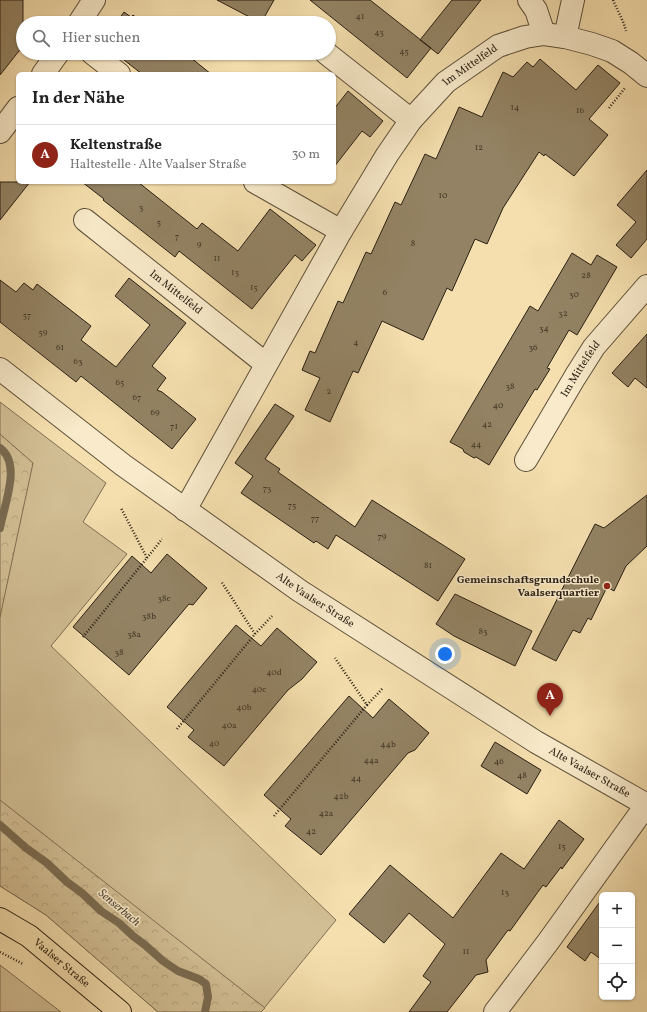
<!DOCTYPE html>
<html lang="de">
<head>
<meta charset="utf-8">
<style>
	:root { --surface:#fff; --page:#f6f6f6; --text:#222; --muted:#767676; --line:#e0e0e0; --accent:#8f2418 }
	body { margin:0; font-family:Vollkorn,serif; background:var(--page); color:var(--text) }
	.controls { position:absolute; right:12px; bottom:12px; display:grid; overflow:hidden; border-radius:6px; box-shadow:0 1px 3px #0004 }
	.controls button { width:36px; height:36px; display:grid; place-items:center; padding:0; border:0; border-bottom:1px solid var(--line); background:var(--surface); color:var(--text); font:20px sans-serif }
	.you { position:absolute; left:445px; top:654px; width:14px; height:14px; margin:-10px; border:3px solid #fff; border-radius:50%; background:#1a73e8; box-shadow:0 0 0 6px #1a73e833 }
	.badge { display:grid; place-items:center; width:26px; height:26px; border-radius:50%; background:var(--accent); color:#fff; font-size:13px; font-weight:700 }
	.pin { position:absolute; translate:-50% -33px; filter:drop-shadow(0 1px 2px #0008) }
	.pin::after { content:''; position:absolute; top:21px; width:14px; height:12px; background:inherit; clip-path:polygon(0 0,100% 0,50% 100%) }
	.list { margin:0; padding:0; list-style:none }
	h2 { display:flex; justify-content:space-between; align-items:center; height:52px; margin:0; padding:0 16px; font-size:17px }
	h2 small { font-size:13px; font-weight:400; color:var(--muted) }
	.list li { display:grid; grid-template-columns:26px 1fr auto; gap:12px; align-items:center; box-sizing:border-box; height:60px; padding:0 16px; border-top:1px solid var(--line) }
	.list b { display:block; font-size:15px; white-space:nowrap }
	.list p { margin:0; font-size:13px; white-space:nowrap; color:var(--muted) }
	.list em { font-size:13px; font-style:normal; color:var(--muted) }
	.icon { flex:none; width:22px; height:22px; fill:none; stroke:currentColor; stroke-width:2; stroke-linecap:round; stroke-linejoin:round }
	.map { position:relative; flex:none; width:647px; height:1012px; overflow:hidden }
	.search { position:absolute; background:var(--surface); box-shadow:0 1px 3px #0004; left:16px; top:16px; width:320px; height:44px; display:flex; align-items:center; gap:10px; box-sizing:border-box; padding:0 14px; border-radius:22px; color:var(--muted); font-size:15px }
	.panel { position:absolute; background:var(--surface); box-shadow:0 1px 3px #0004; left:16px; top:72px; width:320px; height:112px; border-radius:6px }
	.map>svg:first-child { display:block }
	.green { fill:#d2be94; stroke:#7e6e54 }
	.forest { fill:url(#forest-crowns); stroke:#7e6e54 }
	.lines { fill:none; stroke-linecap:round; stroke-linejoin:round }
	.stream { stroke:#7a6b51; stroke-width:8 }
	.building { fill:#938364; stroke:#291f14 }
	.minor-casing { stroke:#5c4f3a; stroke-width:24 }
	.major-casing { stroke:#291f14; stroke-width:24 }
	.path { stroke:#291f14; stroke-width:2.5; stroke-dasharray:1 2; stroke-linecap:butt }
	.minor { stroke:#f8eaca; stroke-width:22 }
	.major { stroke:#f5dfae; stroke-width:22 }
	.poi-dot { fill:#8f2418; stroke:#f8eaca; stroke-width:1.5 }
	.labels { text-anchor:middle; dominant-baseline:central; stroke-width:3; stroke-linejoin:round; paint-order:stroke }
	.number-label { font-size:9px; fill:#443828 }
	.street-label { font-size:11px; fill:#291f14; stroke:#f8eaca }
	.poi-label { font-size:11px; font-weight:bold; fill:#291f14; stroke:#f8eaca; text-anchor:end }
	.water-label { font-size:12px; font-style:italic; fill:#584b38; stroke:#f8eaca }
</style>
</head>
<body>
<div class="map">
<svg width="647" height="1012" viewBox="0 0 647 1012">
	<defs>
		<pattern id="forest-crowns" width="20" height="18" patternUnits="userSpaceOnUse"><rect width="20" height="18" fill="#d2be94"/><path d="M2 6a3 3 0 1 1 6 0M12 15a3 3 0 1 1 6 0" fill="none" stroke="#b4a37f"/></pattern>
	</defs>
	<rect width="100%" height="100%" fill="#f5dfae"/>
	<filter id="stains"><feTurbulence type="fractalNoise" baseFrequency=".005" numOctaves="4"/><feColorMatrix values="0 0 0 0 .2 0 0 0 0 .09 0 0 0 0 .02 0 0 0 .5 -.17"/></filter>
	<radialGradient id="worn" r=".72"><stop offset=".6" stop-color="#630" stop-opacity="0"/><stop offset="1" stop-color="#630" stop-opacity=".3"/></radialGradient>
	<path class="green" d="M0,402L106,483L83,522L127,554L51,646L336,920L261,1012H158L46,915L0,886Z
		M0,965L61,1012H0Z"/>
	<path class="forest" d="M0,434L33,463L0,617Z
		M0,800L265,1008L261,1012H158L46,915L0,886Z"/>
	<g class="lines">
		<path class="stream" d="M0,448C22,464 4,505 0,528
			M0,825L26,848L47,863L67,882L82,893L101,911L119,923L133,936L145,945L163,961L178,971L199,979L206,984L208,997L205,1012"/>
	</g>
	<path class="building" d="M0,0H23V46L0,75Z
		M217,0H274L261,23Z
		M310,0H370L431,48L407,78Z
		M452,0H481L438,54L420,40Z
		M124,12L131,17L133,15L143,23H116Z
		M115,53H185L211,74H142Z
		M540,59L576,90L598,65L620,83L589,119L608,135L574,176L545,154L544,156L539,152L503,208L487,244L475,239L452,291L447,288L423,340L382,321L358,373L353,371L330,422L305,410L320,378L302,370L310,351L315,353L338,301L343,303L366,252L371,254L395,202L401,205L425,154L436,159L459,107L482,117L503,72L513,77L527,62L533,67Z
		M348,91L383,121L370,137L362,131L334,167V109Z
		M647,170V239L631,258L616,245L636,222L617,205Z
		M0,182H30L0,220Z
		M82,182H138L197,229L202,223L238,251L270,209L316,245L302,261L295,255L252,309L179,251L175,257L103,200L104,199Z
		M572,253L591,265L597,255L617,267L577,335L569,330L547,368L550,369L537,390L535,389L489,465L476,457L474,458L464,452L463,449L450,442L530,306L538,311Z
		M129,278L186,323L152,366L166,378L157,390L162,392L196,419L172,449L81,376L76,382L0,322V280L16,292L24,283L33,290L37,284L91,326L81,340L116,367L150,325L115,296Z
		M647,334V388L635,378L628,387L612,373Z
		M275,404L294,416L265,459L280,469L278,472L355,527L372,500L465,559L438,601L336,535L328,549L316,541L314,543L241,493L253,476L235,463Z
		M647,495V546L626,566L614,591L607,587L591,620L588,618L580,633L573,630L556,661L532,649L595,524L604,528Z
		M167,554L207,588L193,605L189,604L129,675L73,627L132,556L151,573Z
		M455,594L532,631L515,666L454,636L436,624Z
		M236,625L261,646L277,628L317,662L302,679L288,690L224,766L188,737L194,730L167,707Z
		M349,696L373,718L389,699L429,733L415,750L408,753L321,855L285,826L291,819L264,795Z
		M495,742L541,770L527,794L481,766Z
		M559,820L584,839L562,869L561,867L546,887L543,885L510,931L508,930L486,960L488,972L476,975L447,1012H409L431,982L423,976L445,944L409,913L384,943L349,914L390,865L453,918L501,853L524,869Z
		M602,899V960L591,952L585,961L567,947Z"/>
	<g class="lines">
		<g class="minor-casing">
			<g id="minor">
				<path d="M529,0L536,10L544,34"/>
				<path d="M79,23L94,0"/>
				<path d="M565,37L573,0"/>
				<path d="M92,53L119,74"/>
				<path d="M326,53L411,120"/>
				<path d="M43,74L58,53"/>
				<path d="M0,132L18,108"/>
				<path d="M255,182L341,231"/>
				<path id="s1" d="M85,220L266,364"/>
				<path id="s2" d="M0,369L123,465L300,591L536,742L647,805"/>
				<path id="s3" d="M526,460L575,377L594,347L647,286"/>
				<path id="s4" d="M185,510L341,231L387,155L411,120L446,82L498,46L525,37L544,34L565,37L592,44L612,51L631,63L647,76"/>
				<path d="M495,1012L548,942L647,804"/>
			</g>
		</g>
		<g class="major-casing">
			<g id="major">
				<path id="s5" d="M0,919L29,936L120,1012"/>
			</g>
		</g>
		<path class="path" d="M613,0L624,24L626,31
			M609,108L625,88
			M147,558L162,539
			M255,634L272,616
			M83,637L147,558L121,508
			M367,705L383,688
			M177,729L255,634L221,581
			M274,816L367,705L335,658
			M0,952L23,964"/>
		<use href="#minor" class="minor"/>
		<use href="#major" class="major"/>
	</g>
	<circle class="poi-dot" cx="607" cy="586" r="4"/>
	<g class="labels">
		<g class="number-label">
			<text x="360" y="16">41</text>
			<text x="379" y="32">43</text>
			<text x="404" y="51">45</text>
			<text x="515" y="107">14</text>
			<text x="580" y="110">16</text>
			<text x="479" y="147">12</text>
			<text x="443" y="195">10</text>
			<text x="141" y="207">3</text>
			<text x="159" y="222">5</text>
			<text x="177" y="236">7</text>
			<text x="413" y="243">8</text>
			<text x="199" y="244">9</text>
			<text x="217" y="258">11</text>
			<text x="235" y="272">13</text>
			<text x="586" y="275">28</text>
			<text x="254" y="287">15</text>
			<text x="385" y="292">6</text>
			<text x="574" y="294">30</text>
			<text x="563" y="313">32</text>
			<text x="27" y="315">57</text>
			<text x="544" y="328">34</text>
			<text x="43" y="332">59</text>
			<text x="356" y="342">4</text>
			<text x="60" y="347">61</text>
			<text x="533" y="347">36</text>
			<text x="78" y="361">63</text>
			<text x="120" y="382">65</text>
			<text x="510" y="386">38</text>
			<text x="329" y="391">2</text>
			<text x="137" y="397">67</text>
			<text x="498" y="405">40</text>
			<text x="155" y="412">69</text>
			<text x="487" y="424">42</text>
			<text x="174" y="426">71</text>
			<text x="476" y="444">44</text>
			<text x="267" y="488">73</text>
			<text x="292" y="505">75</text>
			<text x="315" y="518">77</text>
			<text x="382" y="536">79</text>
			<text x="428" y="565">81</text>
			<text x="164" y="598">38c</text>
			<text x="149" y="616">38b</text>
			<text x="483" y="631">83</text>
			<text x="134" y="634">38a</text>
			<text x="119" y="652">38</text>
			<text x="274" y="672">40d</text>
			<text x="259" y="689">40c</text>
			<text x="244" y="707">40b</text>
			<text x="229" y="725">40a</text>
			<text x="214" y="743">40</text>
			<text x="388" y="744">44b</text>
			<text x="371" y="760">44a</text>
			<text x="499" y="761">46</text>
			<text x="522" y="775">48</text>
			<text x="356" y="778">44</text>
			<text x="341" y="796">42b</text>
			<text x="326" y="813">42a</text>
			<text x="311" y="831">42</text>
			<text x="562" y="846">15</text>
			<text x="505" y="892">13</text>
			<text x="466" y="951">11</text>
		</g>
		<g class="street-label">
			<text stroke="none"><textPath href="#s4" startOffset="532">Im Mittelfeld</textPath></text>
			<text stroke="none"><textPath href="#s1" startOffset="116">Im Mittelfeld</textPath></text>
			<text stroke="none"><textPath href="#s3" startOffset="106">Im Mittelfeld</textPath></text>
			<text stroke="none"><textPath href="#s2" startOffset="391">Alte Vaalser Straße</textPath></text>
			<text stroke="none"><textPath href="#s2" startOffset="715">Alte Vaalser Straße</textPath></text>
			<text stroke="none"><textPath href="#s5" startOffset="76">Vaalser Straße</textPath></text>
		</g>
		<g class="poi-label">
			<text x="599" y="580">Gemeinschaftsgrundschule<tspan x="599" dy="13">Vaalserquartier</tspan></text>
		</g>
		<g class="water-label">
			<text transform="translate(119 908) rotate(40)">Senserbach</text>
		</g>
	</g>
	<rect width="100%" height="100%" filter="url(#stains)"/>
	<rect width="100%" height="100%" fill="url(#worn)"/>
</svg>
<div class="controls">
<button>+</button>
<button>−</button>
<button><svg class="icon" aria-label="locate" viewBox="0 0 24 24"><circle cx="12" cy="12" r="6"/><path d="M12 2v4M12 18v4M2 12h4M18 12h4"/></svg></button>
</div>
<div class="you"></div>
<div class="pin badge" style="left:550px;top:716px">A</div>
<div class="search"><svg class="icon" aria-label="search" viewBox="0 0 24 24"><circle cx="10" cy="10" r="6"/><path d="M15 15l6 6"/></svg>Hier suchen</div>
<section class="panel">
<h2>In der Nähe<small></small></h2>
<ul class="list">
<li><span class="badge">A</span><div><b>Keltenstraße</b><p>Haltestelle · Alte Vaalser Straße</p></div><em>30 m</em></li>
</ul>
</section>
</div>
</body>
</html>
